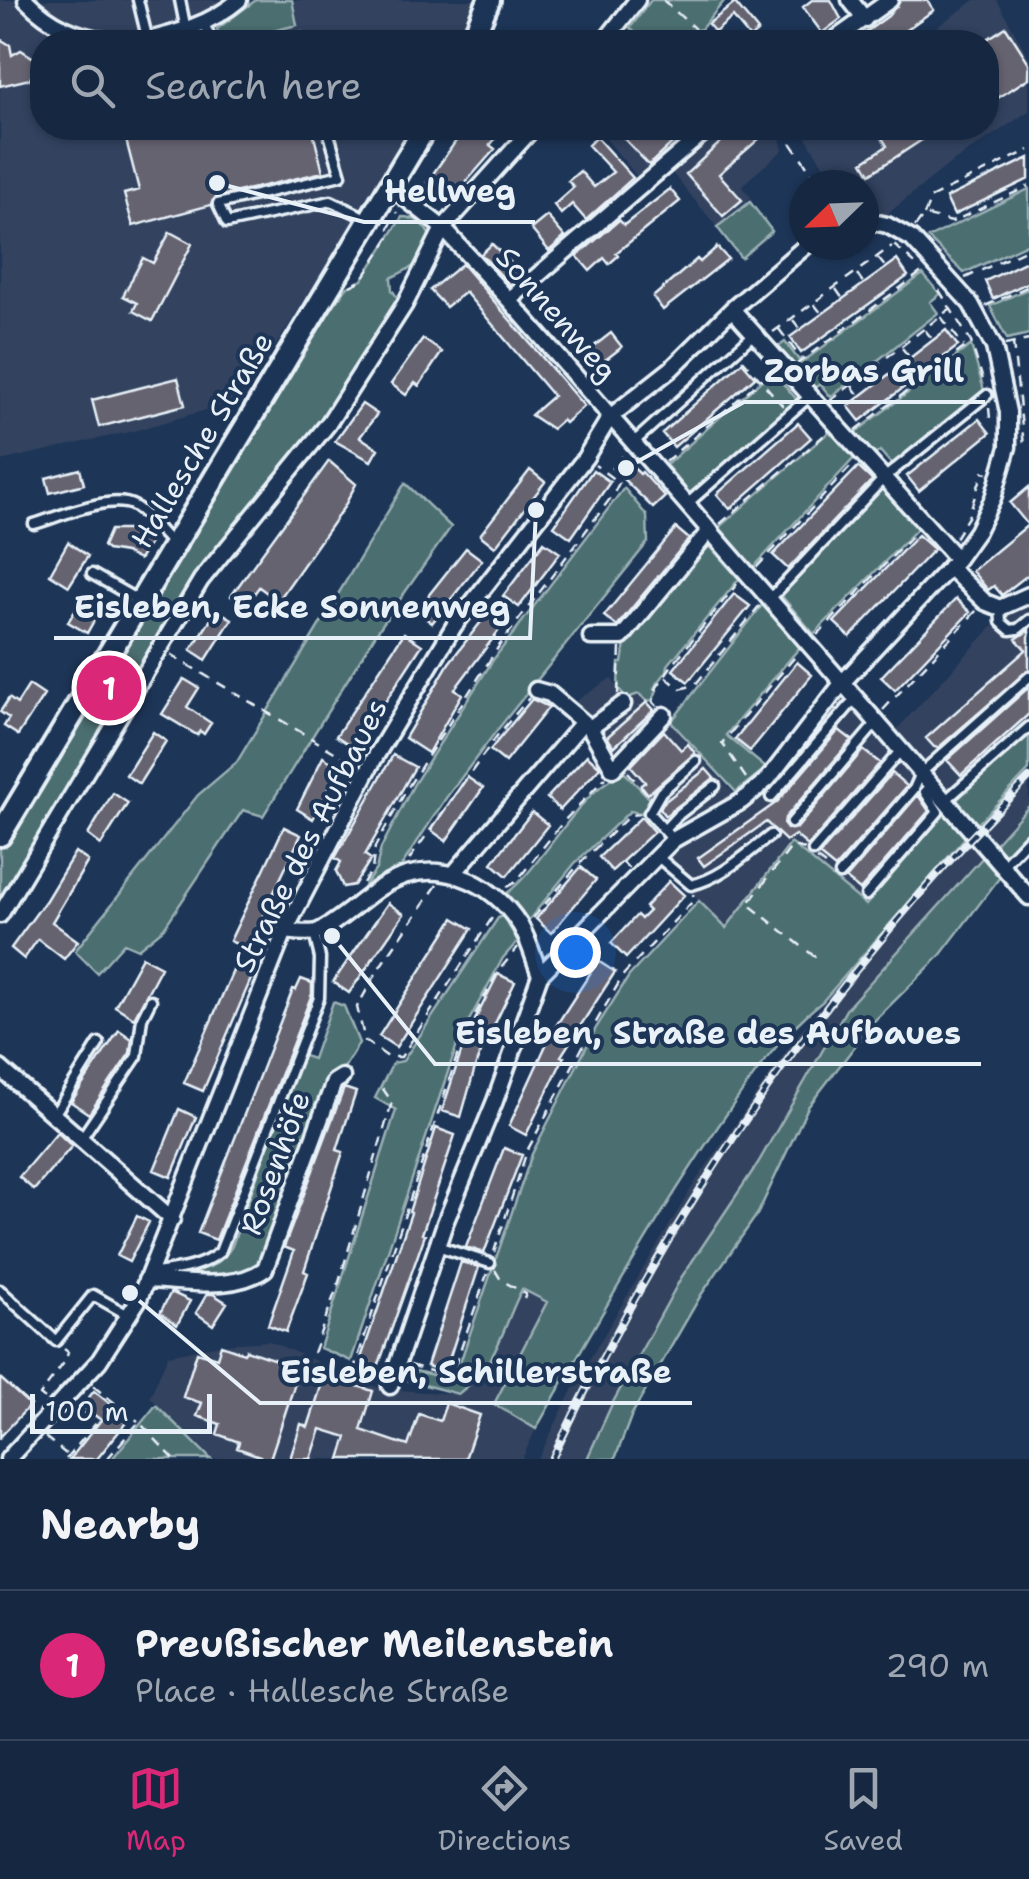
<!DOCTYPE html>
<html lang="en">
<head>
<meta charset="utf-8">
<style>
	:root { --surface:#162841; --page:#1f3048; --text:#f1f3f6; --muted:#9ea6b1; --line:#35445a; --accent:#db2777 }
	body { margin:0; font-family:"Shantell Sans",sans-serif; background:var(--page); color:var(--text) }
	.compass { position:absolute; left:789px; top:170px; width:90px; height:90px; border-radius:50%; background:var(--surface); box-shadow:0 2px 8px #0004; rotate:247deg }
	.scale { position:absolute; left:30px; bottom:25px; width:182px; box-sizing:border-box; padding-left:10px; border:5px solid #e8f1f8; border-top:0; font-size:28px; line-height:35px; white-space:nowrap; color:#e8f1f8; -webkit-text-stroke:8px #1d3557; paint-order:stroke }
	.you { position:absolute; left:575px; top:952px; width:35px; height:35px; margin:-25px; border:8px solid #fff; border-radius:50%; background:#1a73e8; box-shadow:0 0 0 15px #1a73e833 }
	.badge { display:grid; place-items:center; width:65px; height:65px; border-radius:50%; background:var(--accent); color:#fff; font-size:32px; font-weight:700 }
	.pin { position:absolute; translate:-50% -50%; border:5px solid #fff; box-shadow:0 2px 10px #0006 }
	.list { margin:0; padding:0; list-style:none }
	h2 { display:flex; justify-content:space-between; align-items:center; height:130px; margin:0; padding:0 40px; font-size:42px }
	h2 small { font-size:32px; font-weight:400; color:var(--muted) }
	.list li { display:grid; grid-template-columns:65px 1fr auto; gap:30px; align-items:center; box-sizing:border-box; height:150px; padding:0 40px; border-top:2px solid var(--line) }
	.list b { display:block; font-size:38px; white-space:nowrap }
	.list p { margin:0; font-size:32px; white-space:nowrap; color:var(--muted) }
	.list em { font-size:32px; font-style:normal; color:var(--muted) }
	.icon { flex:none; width:55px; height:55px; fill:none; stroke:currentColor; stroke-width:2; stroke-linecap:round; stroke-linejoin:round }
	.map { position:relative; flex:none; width:1029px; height:1459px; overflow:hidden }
	.search { position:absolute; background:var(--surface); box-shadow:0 2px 8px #0004; left:30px; right:30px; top:30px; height:110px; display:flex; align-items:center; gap:25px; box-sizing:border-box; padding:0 35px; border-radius:40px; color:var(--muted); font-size:38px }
	.sheet { height:280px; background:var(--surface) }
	nav { display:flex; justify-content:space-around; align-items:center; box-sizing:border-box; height:140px; border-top:2px solid var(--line); background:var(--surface); font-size:28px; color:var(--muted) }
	nav a { display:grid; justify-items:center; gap:5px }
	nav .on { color:var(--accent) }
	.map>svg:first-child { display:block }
	.built { fill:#33435f }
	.green { fill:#4c6e70; stroke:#9ab0b4; stroke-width:2.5 }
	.building { fill:#666371; stroke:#e8f1f8; stroke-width:2.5 }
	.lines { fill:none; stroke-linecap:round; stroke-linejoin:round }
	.service-casing { stroke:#e8f1f8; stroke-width:15 }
	.minor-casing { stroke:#e8f1f8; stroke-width:21 }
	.secondary-casing { stroke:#e8f1f8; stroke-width:28 }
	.path { stroke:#e8f1f8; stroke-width:2.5; stroke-dasharray:10 8; stroke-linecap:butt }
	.service { stroke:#1d3557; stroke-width:8 }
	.minor { stroke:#1d3557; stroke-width:14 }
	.secondary { stroke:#1d3557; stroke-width:20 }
	.rail-casing { stroke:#e8f1f8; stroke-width:8 }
	.rail { stroke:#1d3557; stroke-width:4; stroke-dasharray:11; stroke-linecap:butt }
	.labels { text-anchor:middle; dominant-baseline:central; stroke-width:8; stroke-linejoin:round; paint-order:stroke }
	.street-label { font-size:30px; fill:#e8f1f8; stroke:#1d3557 }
	.leader { fill:none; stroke:#e8f1f8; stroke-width:4 }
	.callout-dot { fill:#e8f1f8; stroke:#1d3557; stroke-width:4 }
	.callout-label { font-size:32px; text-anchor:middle; font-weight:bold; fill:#e8f1f8; stroke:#1d3557; stroke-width:8; stroke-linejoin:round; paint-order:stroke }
</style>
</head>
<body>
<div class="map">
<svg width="1029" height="1459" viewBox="0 0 1029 1459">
	<rect width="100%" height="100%" fill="#1d3557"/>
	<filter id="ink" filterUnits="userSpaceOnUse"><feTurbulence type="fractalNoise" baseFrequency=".01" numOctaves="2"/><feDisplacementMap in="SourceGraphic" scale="20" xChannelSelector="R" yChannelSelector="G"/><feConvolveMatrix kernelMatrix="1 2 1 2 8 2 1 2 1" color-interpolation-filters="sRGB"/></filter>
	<g filter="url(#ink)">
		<path class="built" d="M0,0H239L206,24L217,29L220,38L231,41L297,25L292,0H478L461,42H42V128H414L241,400L137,430L0,461Z
			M975,0H997L1029,58V111L948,165L885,216L864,210V185H836L800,128H986V42H915Z
			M597,128H788L779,134L783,150L741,186L751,197L717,227L663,162L639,179Z
			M1029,600V732L946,809L866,905L725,929L662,862L670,829L573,703L611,678L626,699L640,695L667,720L745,806L758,797L844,696L886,741L1004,614Z
			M1029,770V806L847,1008L758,1163L681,1278L612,1404L587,1459H538L577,1380L695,1182L802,1029L969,833Z
			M521,1288L548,1302L495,1403L536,1429L522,1459H214L150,1397L168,1355L225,1344L269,1341L381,1389L458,1394L501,1341Z"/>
		<path class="green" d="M256,0H292L297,25L231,41L220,38L217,29Z
			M651,0H725L701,29L643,40L630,28Z
			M1029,189V243L964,273L928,238Z
			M750,202L772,231L741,258L717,227Z
			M402,217C416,217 424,224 430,236L416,265L391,278L392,290L400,301L335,406L196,577L0,902V848L278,385L346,288L362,280Z
			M923,274L940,294L930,302L938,313L831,397L820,384L811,391L774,350L785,342L801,363Z
			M1029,288V334L1007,339L990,306Z
			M971,345L985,394L893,466L880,451L872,457L852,435Z
			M772,371L798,401L691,495L666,465Z
			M830,431L855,457L754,567L718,528Z
			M405,483L451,527L377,632L263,816L243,810L164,928L138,949L124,943L97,973L75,951L198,795L237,762Z
			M886,485L921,525L814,634L780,594L876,492Z
			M624,488L647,516L648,542L494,734L446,798L400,868L365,885L376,869L381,848L414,784L493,660Z
			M706,542L739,579L668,665L667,671L654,688L657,690L653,700L647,701L639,694L627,698L618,688L619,663H622L626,638Z
			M763,604L800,647L726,735L766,768L736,792L671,722Z
			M1029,732V770L969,833L822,1002C780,1034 749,1082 719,1125C652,1223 595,1326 536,1429L494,1404L547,1302L522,1289C500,1332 500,1363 458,1394L402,1379L403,1368L454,1380L532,1154L596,1028L629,976L699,901L726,928L791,843L866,905L947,809Z
			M625,773L652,801L641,813L630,811L575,863L528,921L507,893C545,865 581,785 625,773Z
			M1029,806V836L1007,858L1003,873L939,957L875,1020L808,1107L758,1213L701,1295L632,1414L615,1459H587L612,1404L681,1278L758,1163L847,1008Z
			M503,916L518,941L503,958L459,1039L351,1361L320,1348L396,1110L375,1098L393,1063L403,1061L498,918Z
			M333,1002L344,1006L359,1043L341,1073L266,1254C246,1284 221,1276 188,1277L189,1272C210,1269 221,1264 232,1246L301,1055L313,1059Z
			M156,1405L211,1459H112Z"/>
		<path class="building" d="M812,0H831L841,19L822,33L803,7Z
			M901,0H927L934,10L889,42H852L888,16Z
			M735,3L758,31L750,38L733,17L715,32L708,24Z
			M1006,27L1029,63V78L993,101L986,92V40Z
			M0,39L10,45L12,55L21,50L40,62L30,79L0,86Z
			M141,128H312L323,172L216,197L211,205L133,226L124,194L139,190L124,132Z
			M465,128L477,134L482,128H505L490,145L495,149L454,196L449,195L445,202L423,188Z
			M614,128H688L649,165Z
			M736,128H751L760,138L719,174L742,200L723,216L686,174Z
			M876,128H940L870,174L863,162L887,146Z
			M596,137L633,178L586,220L572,204L561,214L554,205L574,187L568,181L580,171L594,187L613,172L588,145Z
			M1029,158V179L954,215L946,198Z
			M670,189L680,201L616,253L618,256L609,264L604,258L590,271L577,256L619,220L624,225Z
			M547,216L565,237L549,251L531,229Z
			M170,232L192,244L152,321L133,311L137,303L123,296L143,258L153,263Z
			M492,244L522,274L510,285L481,254Z
			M717,247L728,259L663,310L653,297L697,259L700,262Z
			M897,260L908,276L801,353L790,337Z
			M1029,260V282L993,299L985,281Z
			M462,264L584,406L565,423L562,420L552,429L531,415L553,396L465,292L446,307L430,290Z
			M946,330L958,346L860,421L848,406Z
			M611,333L622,347L595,368L584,354Z
			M423,339L442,352L419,386L415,383L406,395L391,384Z
			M742,362L755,377L674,447L662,433Z
			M178,378L185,405L99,427L92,400Z
			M362,404L377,414L360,437L378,449L371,461L335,441Z
			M979,419L990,433L919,491L907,476Z
			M798,423L811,438L730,509L717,494Z
			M622,457L640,474L642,472L665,497L653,508L612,468Z
			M329,461L356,484L344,507L278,601L259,587L245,606L231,596Z
			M858,467L872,480L788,569L773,555Z
			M80,469L84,484L50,493L46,478Z
			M530,470L545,482L495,547L480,535Z
			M593,470L610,482L571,538L554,526Z
			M1029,487V574L1002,595L994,586L988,590L972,571L1028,525L1010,503Z
			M676,528L689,539L617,626L604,616Z
			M110,530H131L150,543L139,560L125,553L107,550L103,546Z
			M918,535L934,549L850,637L834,622Z
			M68,542L88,556L69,586L50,574Z
			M544,542L560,553L519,607L503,596Z
			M466,548L482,560L432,623L416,611Z
			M734,594L750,606L688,682L673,670Z
			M82,598L101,608L87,633L68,622Z
			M956,599L970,612L895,690L881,677Z
			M491,609L506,621L455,689L462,694L428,753L405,738L449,663Z
			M217,610L232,619L206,660L191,650Z
			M1029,630V670L938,748L934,747L926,738L1026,650L1016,639Z
			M404,633L422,645L355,748L336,736Z
			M797,662L812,675L750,751L735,739Z
			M184,679L199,688L187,707L211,723L204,734L200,731L197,735L162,714Z
			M29,685L44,695L18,735L4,726L9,718L0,712L9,698L17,704Z
			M1029,687V714L961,775L947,760Z
			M532,699L549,707L505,762L490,750Z
			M647,702L654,710L614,747L607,737Z
			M839,730L852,740L785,818L784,825L787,829L797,828L863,750L880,763L808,846L795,835L786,841L766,822L704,866L698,858L777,802Z
			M664,731L681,750L688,744L695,753L648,794L641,785L645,782L631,766Z
			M153,732L166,741L139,784L126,775Z
			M393,755L415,767L365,855L371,859L354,885L343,887L336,871L341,862L335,858Z
			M587,755L600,767L560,810L547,798Z
			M323,757L340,767L313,819L297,809Z
			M706,769L714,778L665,816L660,809L664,802Z
			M892,773L907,786L835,868L819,855Z
			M467,777L483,788L446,841L431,830Z
			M113,793L128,803L101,845L88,835Z
			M918,795L929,811L860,890L846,879Z
			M532,812L548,825L507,876L492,863Z
			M641,817L654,832L612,871L599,857Z
			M284,827L301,835L247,949L230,941Z
			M75,852L88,861L52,922L78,941L64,959L38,939L24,959L11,948L46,900Z
			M581,867L596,880L551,933L536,919Z
			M669,881L684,895L626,958L611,943L637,915L641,919L649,911L645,907Z
			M388,903L404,914L349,993L333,982Z
			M454,918L472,929L396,1047L379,1036Z
			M142,957L161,967L134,1018L115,1006Z
			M598,961L615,972L561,1056L564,1057L526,1135L509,1126L552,1032Z
			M236,964L254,972L203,1091L184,1083Z
			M498,974L515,982L477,1061L461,1117L442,1111L465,1040Z
			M301,979L312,983V994L216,1240L198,1233L293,989L296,990Z
			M119,1030L132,1039L130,1053L89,1114L71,1102Z
			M344,1088L356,1092L337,1150L343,1152L304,1271L308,1273L286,1332L268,1325L294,1251L284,1247Z
			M179,1109L196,1117L171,1177L154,1170Z
			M436,1128L455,1135L422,1234L425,1235L378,1367L360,1361L411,1213L409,1212Z
			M57,1132L72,1146L34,1190L19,1177Z
			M504,1148L522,1155L484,1253L466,1247Z
			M137,1216L149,1222L129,1262L117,1256Z
			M461,1262L479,1267L445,1372L427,1366Z
			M171,1292L190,1301L177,1325L160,1313Z
			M207,1294H213L227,1303L213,1325L196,1313Z
			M221,1345L244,1353L246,1350L300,1368L270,1459H259L260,1456L237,1448L239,1442L217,1434L220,1424L197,1416L202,1403L183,1397L197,1352L217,1358Z
			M326,1371L338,1374L336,1379L373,1391L361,1430L408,1446L419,1414L440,1421L446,1403L480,1415L465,1459H340L347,1437L321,1429L311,1459H290L301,1424L308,1427Z
			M0,1378L30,1405L0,1437Z
			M94,1391L129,1419L97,1459H70L101,1420L82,1406Z"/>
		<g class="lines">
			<g class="service-casing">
				<path id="service" d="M138,0L148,41
					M180,0L186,30
					M204,23L212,42
					M286,42L301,39
					M329,134L341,175L218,204L227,223L331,201L366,218
					M633,443L754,334
					M687,504L810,396
					M34,524C58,517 112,493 134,506C150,515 160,534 174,545
					M92,574L136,599
					M770,599L884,478L987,395
					M1000,608L1001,622L1010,630L1018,629L1029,620
					M771,797L856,698
					M946,800L1029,727
					M791,823L878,721
					M664,830L678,815L715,786
					M673,840L649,813L661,792L696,761
					M813,851L901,750
					M658,857L691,885C722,878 746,854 771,835
					M1002,866L1029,838
					M840,874L914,789L921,773L1029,677
					M866,895L938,812L925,792L932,785
					M54,1115L99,1043
					M81,1139L137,1056L142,1018L151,1000
					M437,1246L490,1263
					M148,1274C174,1270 199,1269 220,1252L319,998L320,958L314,933
					M0,1290L56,1341L93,1295L128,1315"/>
			</g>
			<g class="minor-casing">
				<path id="minor" d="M26,0C51,26 77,36 112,42
					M850,0L865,19
					M141,42C178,33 211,24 239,0
					M604,42L637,0
					M677,42H712
					M831,42L890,0
					M391,187L443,228L509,300L1029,897
					M509,300L709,128
					M732,309L957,559
					M949,567L985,602L1000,608L1029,595
					M591,637H622L710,530
					M536,690L550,694L583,722
					M590,728L613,769L664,715
					M455,872L583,722L590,728L623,704
					M0,915L201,580L328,424L405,304L443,228L533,128
					M285,931C294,932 306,934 316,932C334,927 367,894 386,884C435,856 491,879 520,925C529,940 534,959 540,975
					M0,1068L172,1219
					M146,1280C185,1281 233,1292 265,1269L334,1082L342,1077
					M390,1386L445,1223L495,1101L540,975L673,840L742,801L768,779L843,682L957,559L977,531L993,498L1008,447V412L994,347L971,304L912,239L887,225L864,220
					M8,1459L99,1361L139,1299L285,931L374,759L454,626L585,458L610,417L671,369L732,309L807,245"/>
			</g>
			<g class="secondary-casing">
				<path id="secondary" d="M471,42L489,0
					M0,835L425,128"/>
			</g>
			<path class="path" d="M663,0L695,29
				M781,128L820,185
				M924,215L932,197L1029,150
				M915,227L924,215L952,222L1029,186
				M894,245L921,269
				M878,258L886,268
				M857,274L864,284
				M965,278L1029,248
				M350,286L362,280L390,236L389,228L397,212
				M836,289L843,299
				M939,290L971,342L985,386
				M814,304L822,314
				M985,306L1029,286
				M941,317L964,346
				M793,320L801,330
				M779,329L801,359
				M925,330L933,340
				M773,332L892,246
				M1013,343L1024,446
				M1005,345L1029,340
				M902,348L910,358
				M742,359L783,406
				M797,364L923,271
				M875,368L883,378
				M852,386L860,397
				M830,401L951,308
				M989,408L990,419H996
				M856,430L969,344
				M665,462L769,373
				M720,524L828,432
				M955,538L968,517L983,472L988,473
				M757,567L854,463
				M817,635L915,533
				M171,655L358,766
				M666,677L680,689L695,685L760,605
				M618,694L620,648
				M657,706L653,702L657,687L672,665L737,584
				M883,710L977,610
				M628,772L649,796
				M746,778L722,743L799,652
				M805,849L792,846L748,904L819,960
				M817,859L830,869
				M409,860L496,737L529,698
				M622,861L629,869
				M363,883L372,870L375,847L408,787L499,646L613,495L619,483L595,465
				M437,885L381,965L357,1007L365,1041L388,1057H401L494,915
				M507,887L516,882L563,822L605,778
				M533,918L581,862L630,815L640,814
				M494,1252L527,1151L595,1024L624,974L694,900L693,894
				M495,1270L501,1280L526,1294L524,1299
				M313,1353L339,1282L392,1102L379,1083
				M410,1365L451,1377L487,1274
				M353,1372L463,1038L497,973L518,947
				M93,1386L138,1421
				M45,1399L40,1395L66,1360L68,1352L64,1349
				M45,1437L66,1454
				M66,1459L97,1422L75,1405
				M107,1459L139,1422L174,1459"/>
			<use href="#service" class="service"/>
			<use href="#minor" class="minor"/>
			<use href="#secondary" class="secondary"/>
			<g class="rail-casing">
				<path id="rail" d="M552,1459C672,1206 830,975 1029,778"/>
			</g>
			<use href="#rail" class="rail"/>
		</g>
	</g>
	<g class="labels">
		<g class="street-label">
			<text transform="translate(557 314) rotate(49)">Sonnenweg</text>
			<text transform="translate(202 440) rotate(-59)">Hallesche Straße</text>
			<text transform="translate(310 835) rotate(-63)">Straße des Aufbaues</text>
			<text transform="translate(275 1163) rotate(-70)">Rosenhöfe</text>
		</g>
	</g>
	<path class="leader" d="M217 183L364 222H535M626 468L744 402H985M536 510L530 638H54M332 936L435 1064H981M130 1293L260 1403H692"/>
	<g class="callout-dot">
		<circle cx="217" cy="183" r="10"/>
		<circle cx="626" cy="468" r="10"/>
		<circle cx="536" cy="510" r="10"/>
		<circle cx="332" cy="936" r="10"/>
		<circle cx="130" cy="1293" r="10"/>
	</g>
	<g class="callout-label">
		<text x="450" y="202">Hellweg</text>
		<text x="864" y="382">Zorbas Grill</text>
		<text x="292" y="618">Eisleben, Ecke Sonnenweg</text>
		<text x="708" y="1044">Eisleben, Straße des Aufbaues</text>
		<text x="476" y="1383">Eisleben, Schillerstraße</text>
	</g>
</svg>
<svg class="compass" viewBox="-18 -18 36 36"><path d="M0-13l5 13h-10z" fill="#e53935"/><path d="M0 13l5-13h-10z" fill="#9ea6b1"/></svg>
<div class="scale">100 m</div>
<div class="you"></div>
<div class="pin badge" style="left:109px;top:688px">1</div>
<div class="search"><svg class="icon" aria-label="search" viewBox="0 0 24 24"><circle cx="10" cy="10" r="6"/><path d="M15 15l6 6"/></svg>Search here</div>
</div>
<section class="sheet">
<h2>Nearby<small></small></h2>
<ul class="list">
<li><span class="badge">1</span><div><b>Preußischer Meilenstein</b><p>Place · Hallesche Straße</p></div><em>290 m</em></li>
</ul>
</section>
<nav>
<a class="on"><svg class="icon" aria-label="map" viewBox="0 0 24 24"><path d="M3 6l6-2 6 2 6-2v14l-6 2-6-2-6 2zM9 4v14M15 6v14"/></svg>Map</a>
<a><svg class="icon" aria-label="directions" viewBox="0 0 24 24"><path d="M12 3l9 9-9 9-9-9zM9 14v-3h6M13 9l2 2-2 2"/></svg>Directions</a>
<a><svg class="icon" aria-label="saved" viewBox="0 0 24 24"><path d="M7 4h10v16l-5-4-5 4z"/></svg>Saved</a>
</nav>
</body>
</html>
